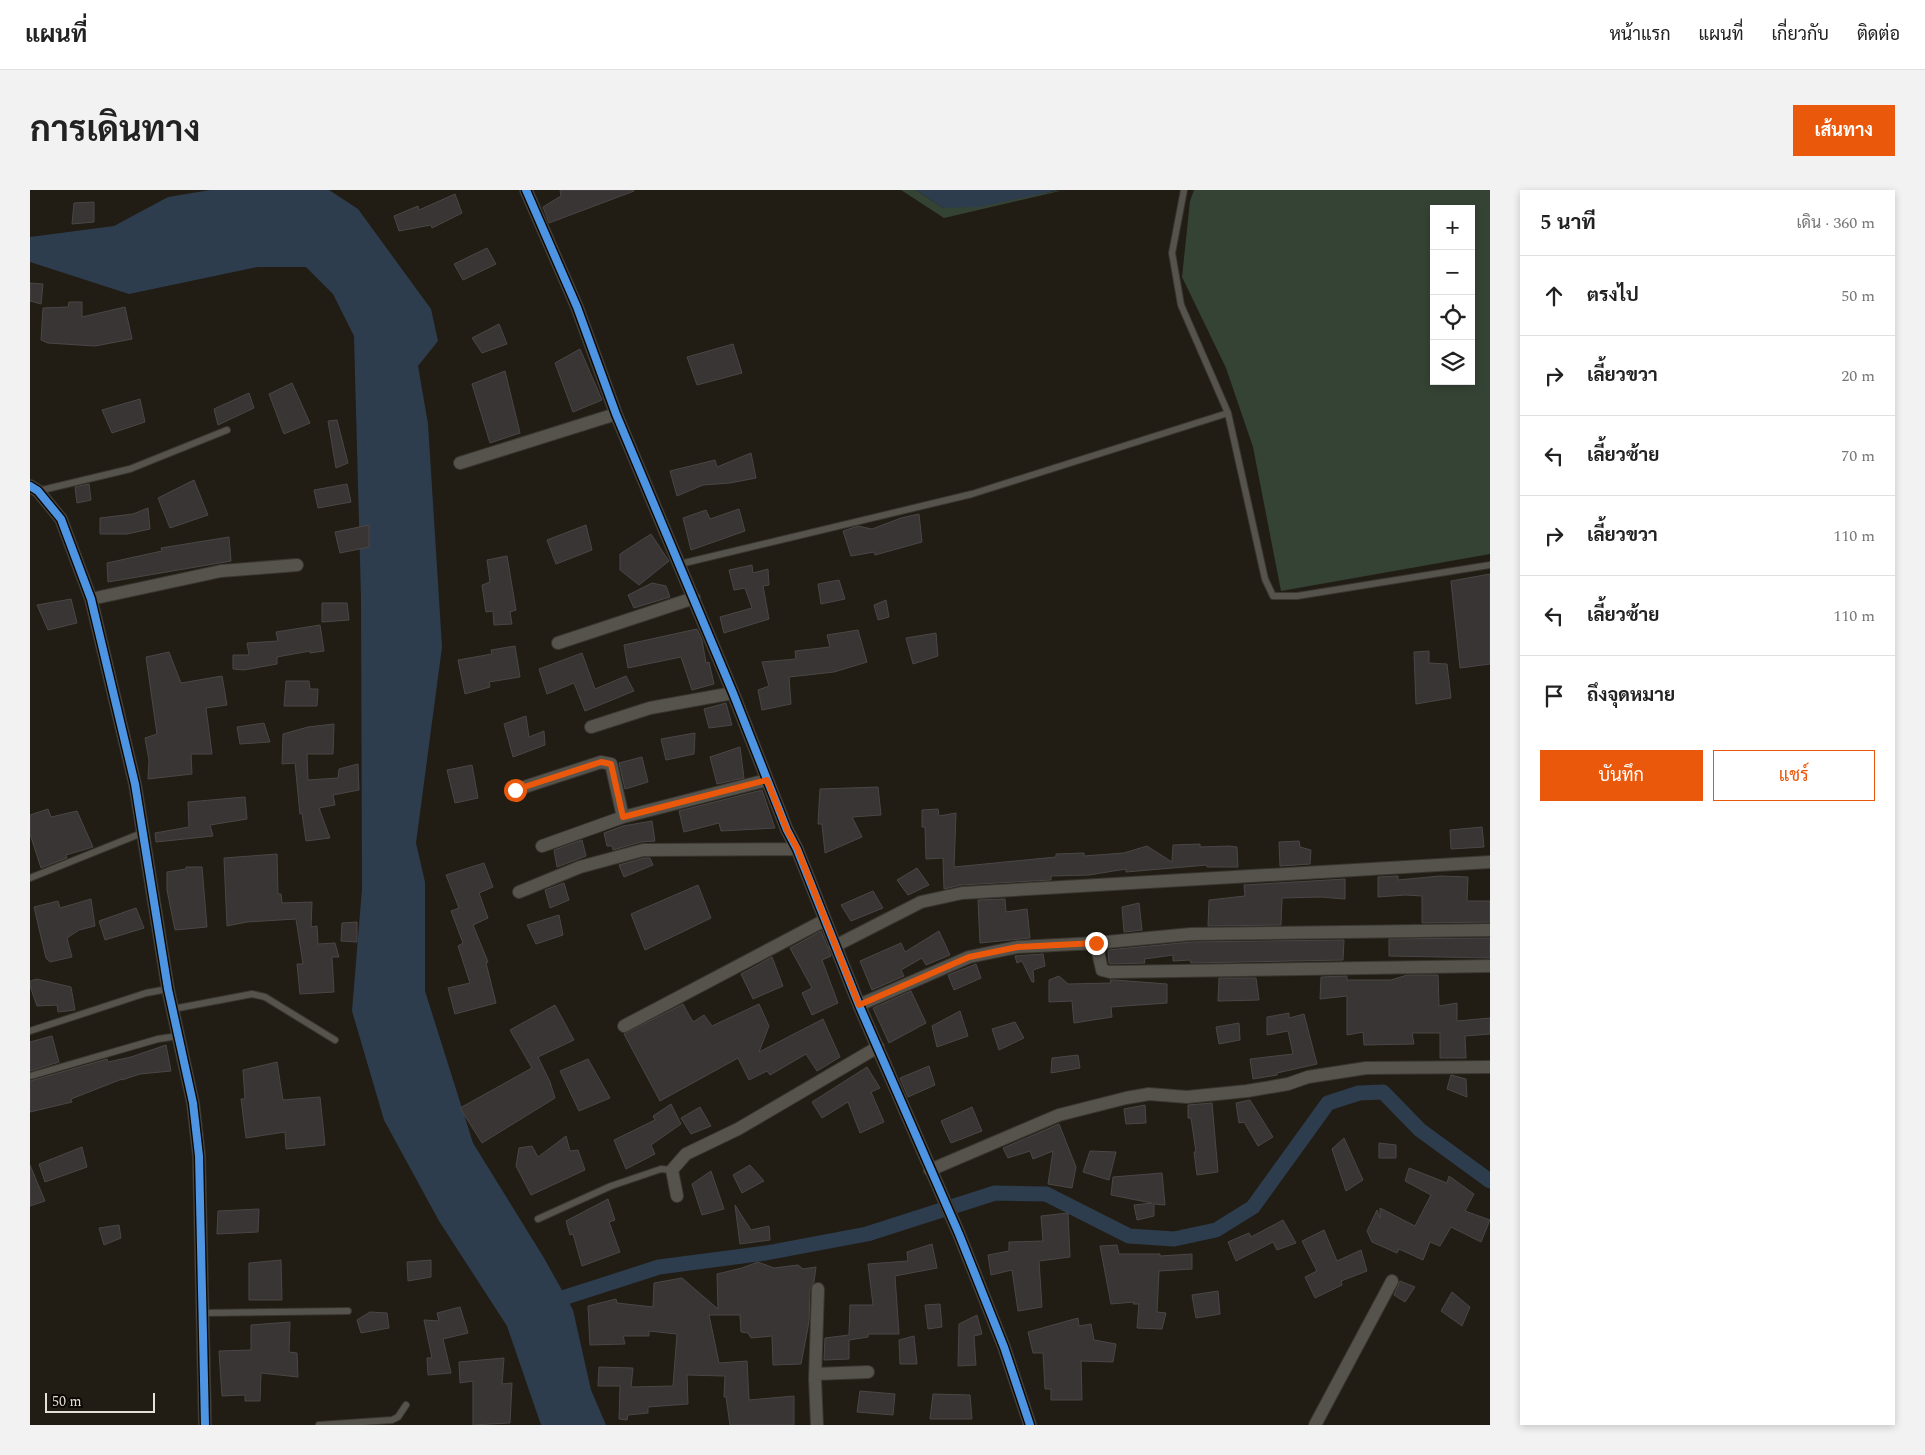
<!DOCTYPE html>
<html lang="th">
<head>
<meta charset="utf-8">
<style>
	:root { --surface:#fff; --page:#f2f2f2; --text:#222; --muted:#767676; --line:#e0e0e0; --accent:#ea580c }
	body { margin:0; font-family:Spectral,Sarabun,serif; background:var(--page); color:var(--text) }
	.controls { position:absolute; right:15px; top:15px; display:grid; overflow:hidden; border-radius:0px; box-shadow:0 2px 8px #0003 }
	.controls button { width:45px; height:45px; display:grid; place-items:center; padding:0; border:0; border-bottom:1px solid var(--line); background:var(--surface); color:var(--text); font:25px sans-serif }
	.scale { position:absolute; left:15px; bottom:12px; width:110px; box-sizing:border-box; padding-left:5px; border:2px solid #e6e0d6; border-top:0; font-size:14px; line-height:18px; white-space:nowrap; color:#e6e0d6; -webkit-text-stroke:4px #0d0904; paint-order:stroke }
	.stop { position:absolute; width:15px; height:15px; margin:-11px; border:4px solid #ea580c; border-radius:50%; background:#fff }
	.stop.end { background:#ea580c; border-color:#fff; box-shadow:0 1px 5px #0008 }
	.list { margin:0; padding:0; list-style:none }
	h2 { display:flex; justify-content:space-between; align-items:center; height:65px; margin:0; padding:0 20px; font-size:21px }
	h2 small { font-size:16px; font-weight:400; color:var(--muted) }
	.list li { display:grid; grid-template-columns:32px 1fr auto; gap:15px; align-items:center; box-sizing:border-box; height:80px; padding:0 20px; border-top:1px solid var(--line) }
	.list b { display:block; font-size:19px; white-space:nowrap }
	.list em { font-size:16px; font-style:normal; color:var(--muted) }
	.actions { display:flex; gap:10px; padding:15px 20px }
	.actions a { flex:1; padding:11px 0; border:1px solid var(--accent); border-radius:0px; text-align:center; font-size:18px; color:var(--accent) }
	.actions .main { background:var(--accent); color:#fff }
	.icon { flex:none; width:28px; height:28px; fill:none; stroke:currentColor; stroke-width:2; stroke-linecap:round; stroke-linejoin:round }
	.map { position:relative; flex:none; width:1460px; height:1235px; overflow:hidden; border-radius:0px }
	header { display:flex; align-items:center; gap:30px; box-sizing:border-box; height:70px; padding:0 25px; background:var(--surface); border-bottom:1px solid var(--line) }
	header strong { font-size:24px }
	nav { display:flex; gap:28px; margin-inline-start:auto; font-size:18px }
	.intro { display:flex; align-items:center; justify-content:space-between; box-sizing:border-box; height:120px; padding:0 30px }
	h1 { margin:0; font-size:35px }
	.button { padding:12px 22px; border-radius:0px; background:var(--accent); color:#fff; font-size:18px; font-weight:700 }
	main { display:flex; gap:30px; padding:0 30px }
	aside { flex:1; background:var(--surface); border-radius:0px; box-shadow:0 2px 8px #0003 }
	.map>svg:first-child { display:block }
	.green { fill:#354334; fill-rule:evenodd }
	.water { fill:#2e3d4d }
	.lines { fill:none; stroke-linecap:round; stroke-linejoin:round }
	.canal { stroke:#2e3d4d; stroke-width:15 }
	.building { fill:#3a3535; stroke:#4a4645 }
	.lane-casing { stroke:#3a3630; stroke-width:8 }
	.street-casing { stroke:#3a3630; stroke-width:14 }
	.lane { stroke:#56534c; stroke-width:6 }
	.street { stroke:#56534c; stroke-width:12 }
	.cycleway-casing { stroke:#0d0904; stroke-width:11 }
	.cycleway { stroke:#4d94e3; stroke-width:8 }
	.route { stroke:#ea580c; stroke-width:6 }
</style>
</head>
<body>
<header>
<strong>แผนที่</strong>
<nav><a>หน้าแรก</a><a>แผนที่</a><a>เกี่ยวกับ</a><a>ติดต่อ</a></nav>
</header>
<div class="intro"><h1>การเดินทาง</h1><a class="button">เส้นทาง</a></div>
<main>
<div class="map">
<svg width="1460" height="1235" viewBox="0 0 1460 1235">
	<rect width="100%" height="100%" fill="#211d15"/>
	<path class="green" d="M871,0H886L913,18L1034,0L914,28Z
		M1164,0H1460V364L1251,401L1223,257L1196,178L1152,87L1160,11ZM1404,19H1441V191H1404Z"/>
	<path class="water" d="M180,0H299L328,19L401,119L408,151L388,176L398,234L412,457L386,653L395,692V801L443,953L514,1068L543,1120L561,1200L576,1235H511L477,1136L409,1031L354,930L322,821L332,699L331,407L324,146L303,104L276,77H227L99,104L0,72V47L84,36L138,7Z
		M886,0H1029L949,17L913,18Z"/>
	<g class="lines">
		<path class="canal" d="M517,1113L629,1077L736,1063L837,1044L965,1003L1016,1004L1099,1046L1144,1049L1186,1040L1223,1017L1298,913L1329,903L1353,902L1390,940L1460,991"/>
	</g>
	<path class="building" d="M530,0H604V1L519,33L513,17L531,6Z
		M425,4L432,23L402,38L401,35L369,41L364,26L388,16L389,20Z
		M64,12V32L42,34L44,13Z
		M457,58L466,74L433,90L424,74Z
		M0,93L13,94L11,114L0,111Z
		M39,112H52V127L95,117L102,149L65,156L18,153L11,150L13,118L38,117Z
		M469,134L477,154L452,163L442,148Z
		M703,154L712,183L667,195L657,167Z
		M550,159L572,210L543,222L525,173Z
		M475,181L490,243L460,253L442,194Z
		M262,193L280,233L254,244L239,204Z
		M219,203L224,218L188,235L184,219Z
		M110,209L115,232L82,243L72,220Z
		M307,230L318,273L306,278L298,231Z
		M721,263L726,288L700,293L673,295L647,306L640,281L685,270L687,277Z
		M164,290L178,325L140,338L128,308Z
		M59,294L61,310L47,313L45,297Z
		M317,294L321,312L288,318L284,300Z
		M118,318L120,339L97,344H70V328L103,324Z
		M709,319L715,341L661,360L653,328L676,320L680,329Z
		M889,324L892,352L845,365L844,362L821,366L813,341L828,336L842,339L871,328Z
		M339,335V357L310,363L305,342Z
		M556,335L562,360L526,374L517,350Z
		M621,344L639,371L609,395L590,380V364Z
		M199,347L201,371L78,392L77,373L132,361L131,358Z
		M477,366L486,420L480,422L482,434L464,435L463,421L456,422L452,395L460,392L457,370Z
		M722,375L723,383L738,379L739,395L733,396L739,429L694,443L690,427L722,418L715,398L704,400L699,380Z
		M1460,384V474L1430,478L1421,391Z
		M809,390L815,409L791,414L788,394Z
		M622,393L636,396L640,407L604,418L598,405Z
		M41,409L47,433L18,440L7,415Z
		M856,410L859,427L848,430L844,415Z
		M292,413H317L319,430L292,432Z
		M290,435L294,461L280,463V461L247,467V474L214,480L203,479V465H219L217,453L248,451L246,442Z
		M667,439L672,450L676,473L679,472L684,494L662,500L651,467L598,478L594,455Z
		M828,440L837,472L804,482L759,487L761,514L732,520L728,500L739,496L732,472L766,469L765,461L800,457L797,445Z
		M906,443L908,466L883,474L876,448Z
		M485,456L490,487L459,492L460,497L435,504L428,470L462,464L461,460Z
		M1399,461V473L1417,474L1421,508L1386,514L1384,462Z
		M139,462L151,493L192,486L197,515L176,518L182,564H161L162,584L118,589L119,570L115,548L127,544L116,467Z
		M552,463L565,499L596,486L604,501L555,521L544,493L517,504L509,479Z
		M256,491H279L280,499H288L287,516H254Z
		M696,513L702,535L679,538L674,519Z
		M496,526L499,547L514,541L515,555L483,567L474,534Z
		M234,533L240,552L210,554L207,537Z
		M304,534L303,564H277L278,590L308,588L309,579L328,574L329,600L303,605L305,615L289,618L300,648L276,651L272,623L270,624L265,573L252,574L253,544L278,537Z
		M665,543L664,564L636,570L631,549Z
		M710,557L714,588L687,594L680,567Z
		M612,567L618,592L595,599L589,573Z
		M442,575L448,608L425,613L417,580Z
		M848,597L851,625L822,627L832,647L795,663L792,634H788L790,599Z
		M732,600L745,638L691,641L689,633L654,642L649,621Z
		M215,607L217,629L180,635L183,646L126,652L125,643L159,637L158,612Z
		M18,619L21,627L47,621L63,657L36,665L37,668L11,678L0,644V625Z
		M908,619L909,626L926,623L924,677L1026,667V664L1054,663V666L1094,663L1117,656L1142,672L1143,655L1170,654V657L1199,656L1207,657L1208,677H1177V675L1096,682V679L1059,685L1021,686V690L931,695L914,699L913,668L896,669L895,637H892V620Z
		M622,631L625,651L611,652L583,660L582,656H577L574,643L593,636Z
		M1452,637L1454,657L1421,659L1420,640Z
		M552,650L556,666L527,677L524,660Z
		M1269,651L1270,657L1281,660L1280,674L1250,676L1249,652Z
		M247,664L248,704H251L252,713L282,712L281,737L287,736L288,754L305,753L309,767H302L304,802L270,804L267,774H273L266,729L217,732L197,736L194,668Z
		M614,668H620L623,675L594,687L589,675Z
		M454,673L463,697L449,703L458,728L443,735L458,772L456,773L466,813L425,824L418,798L440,793L428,756L433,753L421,721L429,718L416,685Z
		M156,677H172L177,737L145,740L137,700V682L156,679Z
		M887,678L899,695L878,705L867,690Z
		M1368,686V690L1410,686L1438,687L1437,711H1460V732L1392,733V706L1375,705L1348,707V687Z
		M1315,689V709L1291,707L1252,708L1251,735L1178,736L1179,710L1215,706L1214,695Z
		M534,693L539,710L520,718L515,700Z
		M668,695L681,728L615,760L601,724Z
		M843,701L853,718L821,731L811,715Z
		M61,709L65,736L49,740L37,748L42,767L20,772L16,768L4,717L28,711L30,718Z
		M975,709L976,722L997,719L1000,748L950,753L948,710Z
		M1109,713L1112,740L1094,742L1092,717Z
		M106,718L114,738L75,750L69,731Z
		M529,725L533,745L506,754L497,735Z
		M327,732V752L311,751L312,733Z
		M791,741L801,766L792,770L808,813L782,825L772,803L782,798L760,758Z
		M909,741L920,765L896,775L892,768L871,780L874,786L842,800L830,771L871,753L875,762Z
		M1460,748V768L1359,766V749Z
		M1314,750L1313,770L1161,773L1160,770L1143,771V765L1114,769L1115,773L1081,774L1079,773L1078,760L1161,752Z
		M1013,764L1015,776L1003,780L1004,792H1002L992,771L987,773L985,766Z
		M742,767L753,796L723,809L711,784Z
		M946,774L951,788L924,800L918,785Z
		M1377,785H1408L1409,816L1427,813V831L1460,828V844L1435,846L1436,868H1410V843H1382L1384,854L1334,855L1333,842L1317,845V806L1290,809L1291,787L1317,786V790H1361Z
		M1029,786L1038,794L1081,793L1080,790H1085L1137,794V813L1081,817L1082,827L1044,833L1042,811L1019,812V790Z
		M1189,788H1226L1229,810L1188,811Z
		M7,789L41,797L45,820L28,822L27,815L7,816L0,796V791Z
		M881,801L896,833L859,853L843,818Z
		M653,814L663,832L674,825L682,836L729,814L739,836L729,862L793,829L810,867L787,881L776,864L740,885L737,881L719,890L708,868L630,911L594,844Z
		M525,815L544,850L508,867L520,892L525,908L452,953L430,918L502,878L480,840Z
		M930,821L938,846L907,857L902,836Z
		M1259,823V828L1274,824L1287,874L1247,883V885L1223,889L1220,869L1263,864L1258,841L1237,845V827Z
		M985,832L994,848L969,860L962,839Z
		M1209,833L1210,850L1189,854L1186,837Z
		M22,846L29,872L0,881V852Z
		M136,855L141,881L110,884L92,890V889L41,909L42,912L0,922V891L77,869L78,872L101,867Z
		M1048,865L1050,878L1021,883L1022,868Z
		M558,869L580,908L549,921L530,881Z
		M247,872L253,910L290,907L295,955L256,959L255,942L216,948L211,909H215L213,880Z
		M899,876L905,895L878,907L870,888Z
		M837,877L850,898L841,902L854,932L830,943L818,912L792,928L782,912Z
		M1421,885L1436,889L1437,907L1417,899Z
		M1220,910L1243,947L1228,956L1214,932L1209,933L1206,913Z
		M1182,913L1188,982L1167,985L1164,962H1166L1161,928H1158V915Z
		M641,914L651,934L621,955L625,964L596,979L584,950L625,930L623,926Z
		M1115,915L1116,933L1096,934L1094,919Z
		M670,917L681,936L661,944L651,928Z
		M942,917L952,941L921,953L911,931Z
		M1029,934L1046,977L1042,998L1018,994L1023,961L1003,969L1000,961L978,968L973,958Z
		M536,946L540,961L548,960L555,980L501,1005L486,976L489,958L502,956L508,967Z
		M1314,948L1333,990L1316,1001L1302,959Z
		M1349,953L1366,955V968H1349Z
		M52,957L57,977L15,992L9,974Z
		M1060,961L1086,962L1079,990L1053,982Z
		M0,975L15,1011L0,1016Z
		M720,975L734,991L712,1003L703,985Z
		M1379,978L1417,993L1419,986L1444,1004L1435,1021L1460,1030L1451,1052L1421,1037L1410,1056L1400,1052L1393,1070L1369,1059L1367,1063L1342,1052L1337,1041L1347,1020L1350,1028V1018L1385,1036L1401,1005L1375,991Z
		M681,981L694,1019L672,1025L662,994Z
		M1132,983L1135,1015L1124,1014V1026L1107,1030L1104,1015L1122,1013L1081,1005L1083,987Z
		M578,1009L585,1030L579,1032L590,1062L552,1076L543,1044L540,1045L536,1031Z
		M705,1015L721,1040L739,1036L740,1050L710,1054Z
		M229,1019L228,1042L187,1044L188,1021Z
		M1038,1023L1040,1067L1009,1071L1012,1117L988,1121L982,1080L961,1085L958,1065L979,1061V1052L1013,1051L1011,1026Z
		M1253,1030L1266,1053L1247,1060L1243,1052L1206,1071L1198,1052L1219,1043L1221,1047Z
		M89,1035L91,1048L74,1055L69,1038Z
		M1294,1040L1307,1071L1331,1060L1337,1081L1311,1091L1312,1095L1285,1108L1275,1087L1287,1081L1272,1051Z
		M902,1054L907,1078L865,1086L869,1144H838V1147L819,1150V1169L794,1170L795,1148L819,1145L820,1115H843L838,1074L878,1071L877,1062Z
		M1087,1055L1089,1064H1130V1066L1162,1064V1079L1129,1081L1127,1122L1136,1123L1132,1139L1107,1138L1109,1114H1103L1104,1112L1081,1114L1070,1056Z
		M251,1070L252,1110H219V1073Z
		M401,1070V1087L378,1091L377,1072Z
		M728,1072L744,1078L768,1075L773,1079L786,1077L784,1092L780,1099L779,1132L771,1174L743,1175L742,1146L721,1148L718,1143L711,1142L710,1125H679L689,1173L717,1171L719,1210L764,1206V1235H700L696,1207H694L695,1186L657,1185L658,1214L618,1217V1223L598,1225L597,1230L589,1229L590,1196H568L569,1177L603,1178L601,1197L643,1196L647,1144L619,1141V1146H593L595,1154L560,1155L558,1116L586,1109L587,1113L623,1117L624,1093L652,1088L688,1119L687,1084L712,1078Z
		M1370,1091L1385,1097L1375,1112L1364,1105Z
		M1188,1101L1190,1124L1166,1128L1162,1105Z
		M1422,1102L1440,1117L1432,1136L1411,1121Z
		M910,1114L912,1137L898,1139L895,1115Z
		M430,1117L438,1143L413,1149L421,1183L398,1185L397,1168H402L394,1130L409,1131L407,1123Z
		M340,1122L357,1123L359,1138L331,1143L327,1130Z
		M947,1125L952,1144L944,1146L946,1175L928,1176L929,1134Z
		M1048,1128L1049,1136L1061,1134L1064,1150L1086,1154L1083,1172L1051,1171L1052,1210H1021V1199H1015L1013,1163H1003L998,1142Z
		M260,1132L259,1162L267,1163L268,1187L231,1183L230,1211H215V1205L192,1206L189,1161L221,1160V1135Z
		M884,1146L887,1174H870L869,1150Z
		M474,1168L472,1194L482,1193L480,1233L443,1235V1191L430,1193L429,1172Z
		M830,1201L865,1204L863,1225L827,1222Z
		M903,1204L940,1205L942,1229H900Z"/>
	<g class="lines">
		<g class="lane-casing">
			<path id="lane" d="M1154,0L1142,63L1151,115L1198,223
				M8,301L100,279L197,240
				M650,374L942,304L1198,223L1235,389L1243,406H1267L1460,375
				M0,688L112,643
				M143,819L222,804L235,807L305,850
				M0,841L116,803L138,799
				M0,886L128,849L148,846
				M508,1029L581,996L631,979L642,980
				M173,1123L318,1121
				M289,1235L362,1230L368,1227L376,1215"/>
		</g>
		<g class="street-casing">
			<path id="street" d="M496,0L547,117L586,224L703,503L757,640L767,659L829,815L929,1044L974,1157L1000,1235
				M430,273L586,224
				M0,296L8,301L31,329L61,409L105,594L138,799L163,913L169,966L175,1235
				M61,409L191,381L267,375
				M528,453L664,408
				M561,537L620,518L703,503
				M485,600L571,572L581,574L593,627
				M512,656L593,627L737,590
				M489,702L550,677L613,660L767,659
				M1066,753L1072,780L1080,782L1460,776
				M805,756L891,712L932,703L1460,672
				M829,815L939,767L987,757L1066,753L1161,744L1460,740
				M594,836L795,730
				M900,980L1029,925L1096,908L1119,904L1157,907L1217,901L1258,894L1278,887L1336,878L1460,877
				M647,1006L642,980L656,964L708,939L848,857
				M785,1184L838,1182
				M787,1235L785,1189L788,1099
				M1285,1235L1362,1091"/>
		</g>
		<use href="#lane" class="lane"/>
		<use href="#street" class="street"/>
		<g class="cycleway-casing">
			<path id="cycleway" d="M496,0L547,117L586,224L703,503L757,640L767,659L829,815L929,1044L974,1157L1000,1235
				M0,296L8,301L31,329L61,409L105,594L138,799L163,913L169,966L175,1235"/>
		</g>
		<use href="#cycleway" class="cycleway"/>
	</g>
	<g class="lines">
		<path class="route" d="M485,600L571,572L581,574L593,627L737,590L757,640L767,658L829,815L939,767L988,757L1066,753"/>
	</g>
</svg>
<div class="controls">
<button>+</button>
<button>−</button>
<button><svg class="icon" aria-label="locate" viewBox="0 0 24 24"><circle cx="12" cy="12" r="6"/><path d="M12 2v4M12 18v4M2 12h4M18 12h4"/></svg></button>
<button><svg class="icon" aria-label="layers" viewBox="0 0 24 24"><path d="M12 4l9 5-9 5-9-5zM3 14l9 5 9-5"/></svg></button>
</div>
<div class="scale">50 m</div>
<div class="stop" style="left:485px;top:600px"></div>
<div class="stop end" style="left:1066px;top:753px"></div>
</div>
<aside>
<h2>5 นาที<small>เดิน · 360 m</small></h2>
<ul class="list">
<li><svg class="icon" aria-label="ahead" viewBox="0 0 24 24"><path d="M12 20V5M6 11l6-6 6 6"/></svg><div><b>ตรงไป</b></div><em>50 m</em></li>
<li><svg class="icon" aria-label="right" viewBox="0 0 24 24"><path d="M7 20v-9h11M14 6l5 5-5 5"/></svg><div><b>เลี้ยวขวา</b></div><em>20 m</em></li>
<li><svg class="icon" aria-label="left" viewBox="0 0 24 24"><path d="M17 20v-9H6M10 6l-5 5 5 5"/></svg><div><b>เลี้ยวซ้าย</b></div><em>70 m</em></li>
<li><svg class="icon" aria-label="right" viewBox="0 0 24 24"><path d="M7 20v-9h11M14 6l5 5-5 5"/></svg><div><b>เลี้ยวขวา</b></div><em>110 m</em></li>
<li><svg class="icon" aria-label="left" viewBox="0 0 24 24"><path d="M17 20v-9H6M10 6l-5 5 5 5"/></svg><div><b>เลี้ยวซ้าย</b></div><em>110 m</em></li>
<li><svg class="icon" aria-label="arrive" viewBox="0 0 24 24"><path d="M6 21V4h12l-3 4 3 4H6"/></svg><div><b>ถึงจุดหมาย</b></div></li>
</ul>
<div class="actions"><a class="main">บันทึก</a><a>แชร์</a></div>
</aside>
</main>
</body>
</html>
